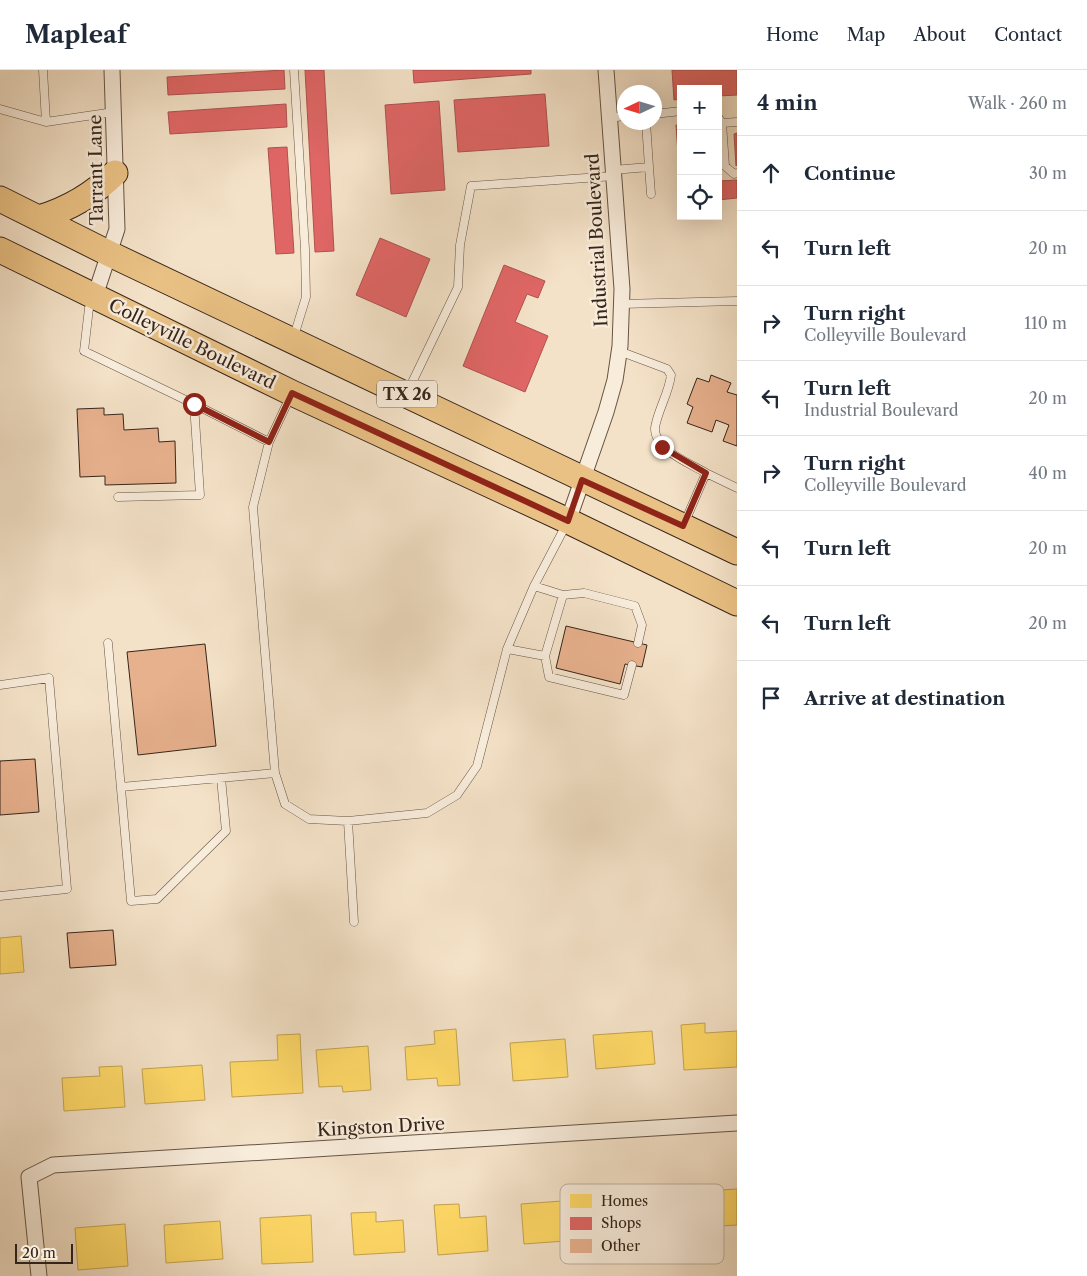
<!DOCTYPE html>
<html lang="en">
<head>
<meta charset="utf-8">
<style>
	:root { --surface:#fff; --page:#f6f6f7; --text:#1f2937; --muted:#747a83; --line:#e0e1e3 }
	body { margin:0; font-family:"Libre Caslon Text",serif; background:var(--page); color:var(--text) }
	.controls { position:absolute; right:15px; top:15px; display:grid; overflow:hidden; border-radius:0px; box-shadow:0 5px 20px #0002 }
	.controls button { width:45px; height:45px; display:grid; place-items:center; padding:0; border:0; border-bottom:1px solid var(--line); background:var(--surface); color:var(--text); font:25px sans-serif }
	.compass { position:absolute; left:617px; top:15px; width:45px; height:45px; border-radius:50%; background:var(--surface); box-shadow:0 5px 20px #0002; rotate:266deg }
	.scale { position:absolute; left:15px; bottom:12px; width:58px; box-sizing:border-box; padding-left:5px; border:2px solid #36251b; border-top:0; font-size:14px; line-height:18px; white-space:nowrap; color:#36251b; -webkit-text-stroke:4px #f8ecdb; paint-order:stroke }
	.stop { position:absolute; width:15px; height:15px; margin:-11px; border:4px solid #8f2418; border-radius:50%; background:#fff }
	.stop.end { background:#8f2418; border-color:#fff; box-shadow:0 1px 5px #0008 }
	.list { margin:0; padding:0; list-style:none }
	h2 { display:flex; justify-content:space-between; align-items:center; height:65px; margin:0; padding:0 20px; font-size:21px }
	h2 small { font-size:16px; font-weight:400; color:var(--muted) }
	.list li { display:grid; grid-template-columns:32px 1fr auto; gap:15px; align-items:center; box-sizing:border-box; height:75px; padding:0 20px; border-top:1px solid var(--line) }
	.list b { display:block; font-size:19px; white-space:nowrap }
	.list p { margin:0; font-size:16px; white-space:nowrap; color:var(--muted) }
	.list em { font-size:16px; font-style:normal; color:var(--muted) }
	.icon { flex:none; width:28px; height:28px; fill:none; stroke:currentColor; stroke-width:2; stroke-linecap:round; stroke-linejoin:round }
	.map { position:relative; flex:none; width:737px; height:1206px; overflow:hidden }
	header { display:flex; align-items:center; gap:30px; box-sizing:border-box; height:70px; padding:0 25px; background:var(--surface); border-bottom:1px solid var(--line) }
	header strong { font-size:24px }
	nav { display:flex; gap:28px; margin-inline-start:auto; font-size:18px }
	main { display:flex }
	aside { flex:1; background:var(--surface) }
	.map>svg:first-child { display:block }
	.homes { fill:#ffd966; stroke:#c3a350 }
	.shops { fill:#e06666; stroke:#ad5250 }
	.building { fill:#e8b18e; stroke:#36251b }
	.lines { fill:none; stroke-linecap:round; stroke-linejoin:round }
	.lane-casing { stroke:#665446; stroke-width:9 }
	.street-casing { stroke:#665446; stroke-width:17 }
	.primary-casing { stroke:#36251b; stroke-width:27 }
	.lane { stroke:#f8ecdb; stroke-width:8 }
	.street { stroke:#f8ecdb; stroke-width:15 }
	.primary { stroke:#eac184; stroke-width:25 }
	.route { stroke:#8f2418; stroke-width:6 }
	.labels { text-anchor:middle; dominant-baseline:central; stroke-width:5; stroke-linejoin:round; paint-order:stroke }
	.shield { fill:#f8ecdb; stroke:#706155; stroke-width:1 }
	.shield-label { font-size:16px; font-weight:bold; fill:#36251b }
	.street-label { font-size:18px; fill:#36251b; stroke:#f8ecdb }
	.key { fill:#f8ecdb; stroke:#beb0a1; stroke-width:1 }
	.key-label { font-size:14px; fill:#36251b }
</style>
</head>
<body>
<header>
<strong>Mapleaf</strong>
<nav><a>Home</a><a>Map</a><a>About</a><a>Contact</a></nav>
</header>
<main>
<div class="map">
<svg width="737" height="1206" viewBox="0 0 737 1206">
	<rect width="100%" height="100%" fill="#f4e2c8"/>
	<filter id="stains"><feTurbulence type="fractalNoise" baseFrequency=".004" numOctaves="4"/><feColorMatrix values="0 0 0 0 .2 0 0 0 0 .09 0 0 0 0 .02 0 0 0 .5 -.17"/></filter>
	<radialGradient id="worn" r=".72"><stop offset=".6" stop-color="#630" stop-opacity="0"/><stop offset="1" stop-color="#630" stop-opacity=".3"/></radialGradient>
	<path class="homes" d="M21,866L24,902L0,904V868Z
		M705,953V963L737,961V997L684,1000L681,955Z
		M456,959L460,1015L438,1016L437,1008L407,1010L405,977L435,974L434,961Z
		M652,961L655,994L596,999L593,965Z
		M300,964L303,1023L232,1027L230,992L278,990L277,965Z
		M565,969L568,1007L513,1011L510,973Z
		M368,976L371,1020L343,1022L342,1016L319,1017L316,980Z
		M202,995L205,1030L145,1034L142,999Z
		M122,996L125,1037L64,1041L62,1008L100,1006L99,997Z
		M737,1119V1155L690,1158L687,1122Z
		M576,1130L579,1170L524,1174L521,1134Z
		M459,1134L460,1148L486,1146L488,1181L438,1185L434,1135Z
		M376,1142V1152L403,1150L405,1182L354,1185L351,1143Z
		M311,1145L313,1192L262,1194L260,1148Z
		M220,1151L223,1189L166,1193L164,1155Z
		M125,1154L128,1196L78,1200L75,1158Z"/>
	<path class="shops" d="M284,0L285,19L168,25L167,7Z
		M305,0H324L334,181L315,182Z
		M413,0H531V4L414,13Z
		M672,0H737V25L718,26V19H681V29L674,30Z
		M545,24L549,76L458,82L454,30Z
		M439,31L445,120L391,124L385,35Z
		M286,34L287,57L170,64L168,42Z
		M676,55H681V127Z
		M737,63V95L736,96L734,64Z
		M287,77L294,183L276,184L268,78Z
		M737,110V128L718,130V111Z
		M380,168L430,189L406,247L356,225Z
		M504,195L545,211L538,228L527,224L515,252L548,266L525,322L463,296Z"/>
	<path class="building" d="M711,305L731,313L727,322L737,325V376L723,371L729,355L716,350L712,362L687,353L693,337L687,334L697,308L709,312Z
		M104,338V345L123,344L124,360L158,358L159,372L175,371L176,413L105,415V406L80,407L77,339Z
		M566,556L647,575L642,597L625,594L620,614L556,598Z
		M205,574L216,676L138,685L127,582Z
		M35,689L39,742L0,745V691Z
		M113,860L116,895L70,898L67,863Z"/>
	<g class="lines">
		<g class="lane-casing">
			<path id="lane" d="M43,0L46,52
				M0,39L46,52L114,42
				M654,44L681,41
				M718,47L722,53L725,96L734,104L737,103
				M609,48L624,46
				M722,53L737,52
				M649,97L651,124
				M613,100L649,97L646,52
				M93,230L89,238L84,281L194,334L200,425L118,427
				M621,234L737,231
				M294,266L306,227L305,179L294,0
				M619,281L667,299L671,305C669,322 660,336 656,353C648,377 689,393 706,403
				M407,323L458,217L460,175L471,116L614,106
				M291,325L269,372L253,437L275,703L285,734L309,749L348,751L427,743L457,725L477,696L507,579
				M194,334L269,372
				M684,454L706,403L737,418
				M534,516L563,525L545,586L507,579L534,516L566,455
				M563,525L584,523L635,536L642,555L638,573
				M108,573L131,831L157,829L226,761L221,708
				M545,586L549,607L624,625L632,595
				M0,615L49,608L67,819L0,826
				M121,717L275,703
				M348,751L354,852"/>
		</g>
		<g class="street-casing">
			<path id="street" d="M95,226L117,159L112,0
				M568,451L606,342L615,310L620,276L622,219L606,0
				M39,1206L29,1107L53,1095L737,1053"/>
		</g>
		<g class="primary-casing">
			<path id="primary" d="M0,129L110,184L737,482
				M39,148C69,139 93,125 115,103
				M0,180L292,323L568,451L737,533"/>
		</g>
		<use href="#lane" class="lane"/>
		<use href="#street" class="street"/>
		<use href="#primary" class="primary"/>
	</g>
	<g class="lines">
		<path class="route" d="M194,334L269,372L292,323L568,451L582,410L683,456L706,403L662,377"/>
	</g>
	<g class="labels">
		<rect class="shield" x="377" y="310.5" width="60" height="27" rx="4"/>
		<g class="shield-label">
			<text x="407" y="324">TX 26</text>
		</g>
		<g class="street-label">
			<text transform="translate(96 100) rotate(-91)">Tarrant Lane</text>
			<text transform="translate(597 170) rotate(-93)">Industrial Boulevard</text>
			<text transform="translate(192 274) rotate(26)">Colleyville Boulevard</text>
			<text transform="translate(381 1057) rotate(-3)">Kingston Drive</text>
		</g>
	</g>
	<rect x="560" y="1114" width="164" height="80" rx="8" class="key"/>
	<rect x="570" y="1124" width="22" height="14" fill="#ffd966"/>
	<rect x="570" y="1147" width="22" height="13" fill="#e06666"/>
	<rect x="570" y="1169" width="22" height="14" fill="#e8b18e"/>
	<g class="key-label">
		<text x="601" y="1136">Homes</text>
		<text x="601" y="1158">Shops</text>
		<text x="601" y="1181">Other</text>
	</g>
	<rect width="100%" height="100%" filter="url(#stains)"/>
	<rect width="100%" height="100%" fill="url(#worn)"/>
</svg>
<div class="controls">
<button>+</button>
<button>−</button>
<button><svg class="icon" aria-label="locate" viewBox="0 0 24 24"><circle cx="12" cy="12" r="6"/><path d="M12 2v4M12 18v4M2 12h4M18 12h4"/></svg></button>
</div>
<svg class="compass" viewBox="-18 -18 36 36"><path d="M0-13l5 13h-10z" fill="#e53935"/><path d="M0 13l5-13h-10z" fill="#747a83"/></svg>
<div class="scale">20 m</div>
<div class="stop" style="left:194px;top:334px"></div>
<div class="stop end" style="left:662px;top:377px"></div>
</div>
<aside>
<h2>4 min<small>Walk · 260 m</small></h2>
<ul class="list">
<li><svg class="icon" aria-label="ahead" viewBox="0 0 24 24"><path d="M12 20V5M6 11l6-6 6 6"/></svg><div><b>Continue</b></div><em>30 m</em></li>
<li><svg class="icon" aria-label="left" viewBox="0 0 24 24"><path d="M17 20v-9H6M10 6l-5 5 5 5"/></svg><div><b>Turn left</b></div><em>20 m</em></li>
<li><svg class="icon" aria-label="right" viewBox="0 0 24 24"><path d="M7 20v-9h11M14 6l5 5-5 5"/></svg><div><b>Turn right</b><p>Colleyville Boulevard</p></div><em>110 m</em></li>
<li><svg class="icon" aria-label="left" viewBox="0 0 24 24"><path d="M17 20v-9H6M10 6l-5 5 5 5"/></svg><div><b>Turn left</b><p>Industrial Boulevard</p></div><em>20 m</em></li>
<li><svg class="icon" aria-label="right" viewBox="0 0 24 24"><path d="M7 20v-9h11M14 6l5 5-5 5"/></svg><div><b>Turn right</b><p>Colleyville Boulevard</p></div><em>40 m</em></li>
<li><svg class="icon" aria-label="left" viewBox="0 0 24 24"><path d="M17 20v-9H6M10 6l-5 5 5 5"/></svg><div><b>Turn left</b></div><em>20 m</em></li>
<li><svg class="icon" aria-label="left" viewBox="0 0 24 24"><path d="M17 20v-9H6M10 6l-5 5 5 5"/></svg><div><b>Turn left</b></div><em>20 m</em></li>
<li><svg class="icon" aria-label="arrive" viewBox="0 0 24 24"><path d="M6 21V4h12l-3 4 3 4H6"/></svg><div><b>Arrive at destination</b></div></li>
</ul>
</aside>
</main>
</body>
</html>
